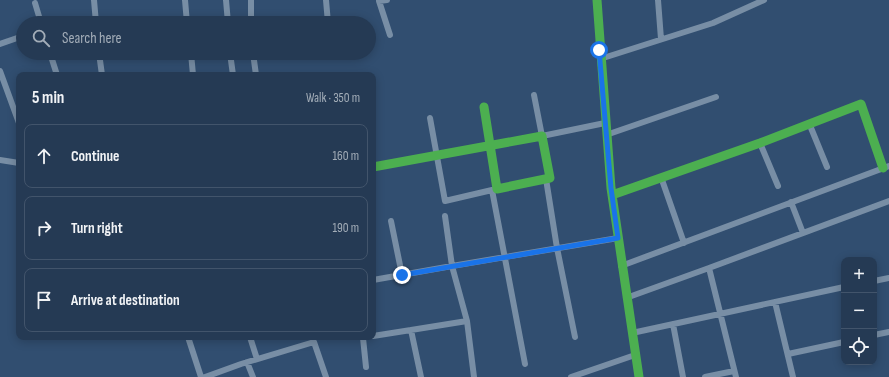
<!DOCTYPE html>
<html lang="en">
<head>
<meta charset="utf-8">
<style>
	:root { --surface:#253a54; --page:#2d415a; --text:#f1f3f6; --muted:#a3adb8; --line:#42546b }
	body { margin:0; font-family:"Sofia Sans Condensed",sans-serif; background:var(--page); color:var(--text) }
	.controls { position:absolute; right:12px; bottom:12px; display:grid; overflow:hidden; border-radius:8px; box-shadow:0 2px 10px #0003 }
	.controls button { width:36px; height:36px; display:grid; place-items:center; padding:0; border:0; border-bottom:1px solid var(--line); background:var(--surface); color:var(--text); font:20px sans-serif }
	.stop { position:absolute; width:12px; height:12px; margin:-9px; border:3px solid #1a73e8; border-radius:50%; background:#fff }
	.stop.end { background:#1a73e8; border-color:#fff; box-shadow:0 1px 4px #0008 }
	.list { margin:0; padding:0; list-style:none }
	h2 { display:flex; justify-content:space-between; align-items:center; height:52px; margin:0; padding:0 16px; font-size:17px }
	h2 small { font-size:13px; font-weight:400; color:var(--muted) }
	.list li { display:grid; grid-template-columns:26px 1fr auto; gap:12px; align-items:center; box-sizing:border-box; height:64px; margin:0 8px 8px; padding:0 8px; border:1px solid var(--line); border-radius:8px }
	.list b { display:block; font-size:15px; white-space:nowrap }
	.list em { font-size:13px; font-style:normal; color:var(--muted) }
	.icon { flex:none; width:22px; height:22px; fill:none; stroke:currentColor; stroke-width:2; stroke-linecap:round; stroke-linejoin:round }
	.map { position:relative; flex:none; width:889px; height:377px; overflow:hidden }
	.search { position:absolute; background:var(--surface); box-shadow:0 2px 10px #0003; left:16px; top:16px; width:360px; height:44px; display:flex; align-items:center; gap:10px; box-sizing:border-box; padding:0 14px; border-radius:22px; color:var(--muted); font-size:15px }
	.panel { position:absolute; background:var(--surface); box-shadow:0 2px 10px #0003; left:16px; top:72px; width:360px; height:268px; border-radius:8px }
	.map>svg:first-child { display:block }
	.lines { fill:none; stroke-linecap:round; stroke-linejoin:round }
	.street { stroke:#788ea5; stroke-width:6 }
	.fast { stroke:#4caf50; stroke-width:9 }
	.route { stroke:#1a73e8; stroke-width:5 }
</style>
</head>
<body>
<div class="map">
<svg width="889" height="377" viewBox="0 0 889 377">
	<rect width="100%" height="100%" fill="#314e70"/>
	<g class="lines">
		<path class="street" d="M94,0L96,23
			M185,0L187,23
			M226,0L228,23
			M326,0L328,23
			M387,0L379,1L390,35
			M658,0L661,39
			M35,3L41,23
			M251,23V0
			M0,44L23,36
			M50,53L57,75
			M99,53L102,75
			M191,53L193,75
			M230,53L233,75
			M253,53L256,75
			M600,59L713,23L764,0
			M0,71L19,123
			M534,95L542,136L605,123
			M430,118L445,201L492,190
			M809,123L827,167
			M606,135L716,97
			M760,143L778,186
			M0,160L19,163
			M661,177L684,243
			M546,179L557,248L575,337
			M497,189L492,190L525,364
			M791,202L803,233
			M391,221L402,275
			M621,266L889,166
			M709,268L889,201
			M373,280L452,266L445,216
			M874,281L889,278
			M626,298L709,268L736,377
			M775,302L793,377
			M673,324L683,377
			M632,333L844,287
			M874,335L889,332
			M373,336L411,330
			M188,337L201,377
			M250,337L257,359
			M788,354L844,342
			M247,362L253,377
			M366,367L363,338L366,337
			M205,377L241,364L314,342L326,377
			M421,377L411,330L467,321
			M474,377L467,321L452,266L618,238
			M571,377L635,355
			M705,377L734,371"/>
		<path class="fast" d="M597,0L611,188L639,377
			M373,167L542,136L550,178L497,189L484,107
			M612,195L760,143L861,104L883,168"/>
	</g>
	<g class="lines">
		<path class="route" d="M402,275L618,238L611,188L599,50"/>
	</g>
</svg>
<div class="controls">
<button>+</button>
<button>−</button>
<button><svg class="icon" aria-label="locate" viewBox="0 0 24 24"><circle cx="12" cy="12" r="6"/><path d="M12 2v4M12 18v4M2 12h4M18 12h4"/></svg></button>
</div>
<div class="stop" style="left:599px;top:50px"></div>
<div class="stop end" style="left:402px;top:275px"></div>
<div class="search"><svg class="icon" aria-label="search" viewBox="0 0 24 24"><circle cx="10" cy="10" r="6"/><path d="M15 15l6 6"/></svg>Search here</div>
<section class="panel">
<h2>5 min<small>Walk · 350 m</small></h2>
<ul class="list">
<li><svg class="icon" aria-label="ahead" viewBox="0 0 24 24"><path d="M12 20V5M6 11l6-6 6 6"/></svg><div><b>Continue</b></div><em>160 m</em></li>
<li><svg class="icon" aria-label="right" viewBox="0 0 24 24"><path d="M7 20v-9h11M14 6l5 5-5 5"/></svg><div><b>Turn right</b></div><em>190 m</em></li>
<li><svg class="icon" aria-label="arrive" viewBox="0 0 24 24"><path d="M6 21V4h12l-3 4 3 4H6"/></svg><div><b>Arrive at destination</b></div></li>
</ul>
</section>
</div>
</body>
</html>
